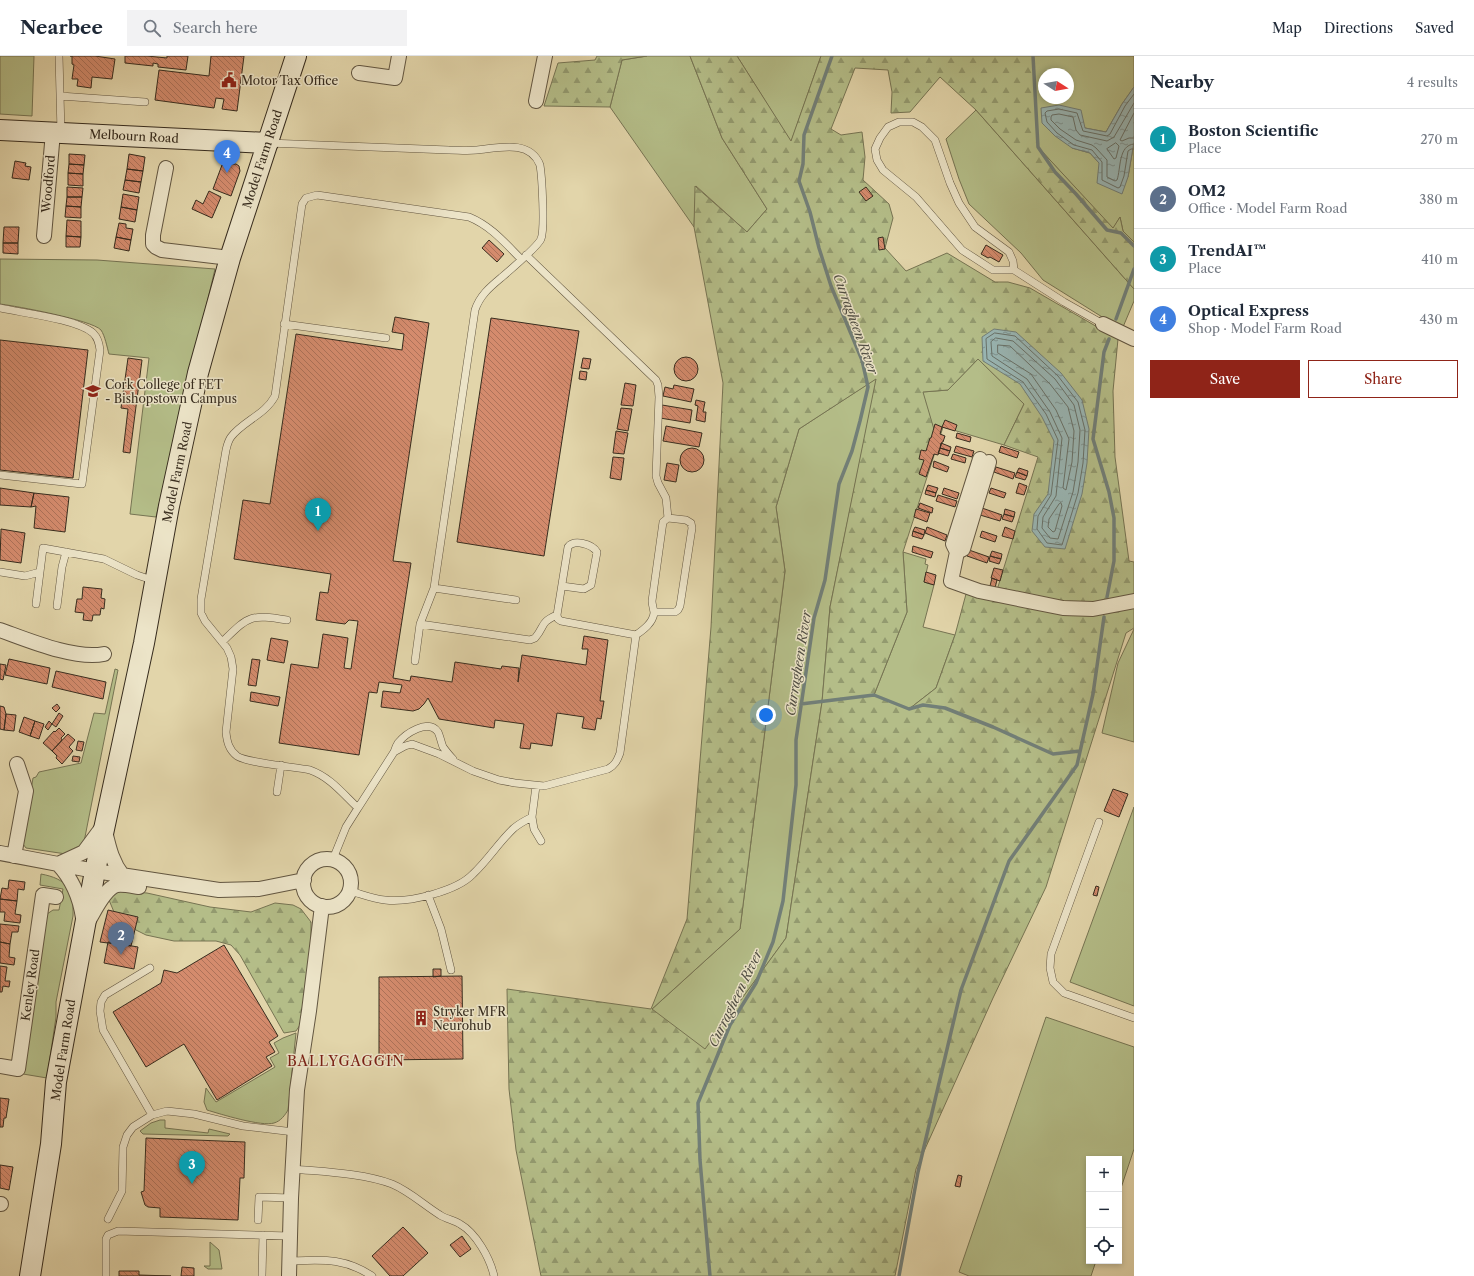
<!DOCTYPE html>
<html lang="en">
<head>
<meta charset="utf-8">
<style>
	:root { --surface:#fff; --page:#f2f2f3; --text:#1f2937; --muted:#747a83; --line:#e0e1e3; --accent:#8f2418 }
	body { margin:0; font-family:"Libre Caslon Text",serif; background:var(--page); color:var(--text) }
	.controls { position:absolute; right:12px; bottom:12px; display:grid; overflow:hidden; border-radius:0px; box-shadow:0 2px 6px #0003 }
	.controls button { width:36px; height:36px; display:grid; place-items:center; padding:0; border:0; border-bottom:1px solid var(--line); background:var(--surface); color:var(--text); font:20px sans-serif }
	.compass { position:absolute; left:1038px; top:12px; width:36px; height:36px; border-radius:50%; background:var(--surface); box-shadow:0 2px 6px #0003; rotate:101deg }
	.you { position:absolute; left:766px; top:659px; width:14px; height:14px; margin:-10px; border:3px solid #fff; border-radius:50%; background:#1a73e8; box-shadow:0 0 0 6px #1a73e833 }
	.badge { display:grid; place-items:center; width:26px; height:26px; border-radius:50%; background:var(--accent); color:#fff; font-size:13px; font-weight:700 }
	.pin { position:absolute; translate:-50% -33px; filter:drop-shadow(0 1px 2px #0008) }
	.pin::after { content:''; position:absolute; top:21px; width:14px; height:12px; background:inherit; clip-path:polygon(0 0,100% 0,50% 100%) }
	.list { margin:0; padding:0; list-style:none }
	h2 { display:flex; justify-content:space-between; align-items:center; height:52px; margin:0; padding:0 16px; font-size:17px }
	h2 small { font-size:13px; font-weight:400; color:var(--muted) }
	.list li { display:grid; grid-template-columns:26px 1fr auto; gap:12px; align-items:center; box-sizing:border-box; height:60px; padding:0 16px; border-top:1px solid var(--line) }
	.list b { display:block; font-size:15px; white-space:nowrap }
	.list p { margin:0; font-size:13px; white-space:nowrap; color:var(--muted) }
	.list em { font-size:13px; font-style:normal; color:var(--muted) }
	.actions { display:flex; gap:8px; padding:12px 16px }
	.actions a { flex:1; padding:9px 0; border:1px solid var(--accent); border-radius:0px; text-align:center; font-size:14px; color:var(--accent) }
	.actions .main { background:var(--accent); color:#fff }
	.icon { flex:none; width:22px; height:22px; fill:none; stroke:currentColor; stroke-width:2; stroke-linecap:round; stroke-linejoin:round }
	.map { position:relative; flex:none; width:1134px; height:1220px; overflow:hidden }
	header { display:flex; align-items:center; gap:24px; box-sizing:border-box; height:56px; padding:0 20px; background:var(--surface); border-bottom:1px solid var(--line) }
	header strong { font-size:19px }
	nav { display:flex; gap:22px; margin-inline-start:auto; font-size:14px }
	.search { width:280px; height:36px; background:var(--page); display:flex; align-items:center; gap:10px; box-sizing:border-box; padding:0 14px; border-radius:0px; color:var(--muted); font-size:15px }
	main { display:flex }
	aside { flex:1; background:var(--surface) }
	.map>svg:first-child { display:block }
	.grass { fill:#b4bd88; stroke:#767453; fill-rule:evenodd }
	.forest { fill:url(#forest-firs); stroke:#767453; fill-rule:evenodd }
	.water { fill:url(#water-ripples); stroke:#727f78 }
	.lines { fill:none; stroke-linecap:round; stroke-linejoin:round }
	.shore { stroke:#687169; stroke-width:1 }
	.stream { stroke:#727f78; stroke-width:3.5 }
	.building { fill:url(#building-back-hatch); stroke:#372c1e }
	.lane-casing { stroke:#625641; stroke-width:8 }
	.street-casing { stroke:#625641; stroke-width:16 }
	.secondary-casing { stroke:#372c1e; stroke-width:22 }
	.lane { stroke:#ece4c8; stroke-width:7 }
	.street { stroke:#ece4c8; stroke-width:14 }
	.secondary { stroke:#ece4c8; stroke-width:20 }
	.labels { text-anchor:middle; dominant-baseline:central; stroke-width:3; stroke-linejoin:round; paint-order:stroke }
	.poi-label { font-size:12px; fill:#372c1e; stroke:#ece4c8; text-anchor:start }
	.street-label { font-size:12px; fill:#372c1e; stroke:#ece4c8 }
	.water-label { font-size:13px; font-style:italic; fill:#504e44; stroke:#ece4c8 }
	.quarter-label { font-size:14px; letter-spacing:1px; fill:#7a1f14; stroke:#ece4c8 }
</style>
</head>
<body>
<header>
<strong>Nearbee</strong>
<div class="search"><svg class="icon" aria-label="search" viewBox="0 0 24 24"><circle cx="10" cy="10" r="6"/><path d="M15 15l6 6"/></svg>Search here</div>
<nav><a>Map</a><a>Directions</a><a>Saved</a></nav>
</header>
<main>
<div class="map">
<svg width="1134" height="1220" viewBox="0 0 1134 1220">
	<defs>
		<pattern id="forest-firs" width="22" height="20" patternUnits="userSpaceOnUse"><rect width="22" height="20" fill="#b4bd88"/><path d="M5 1l3.5 6h-7zM16 11l3.5 6h-7z" fill="#939a6f"/></pattern>
		<pattern id="water-ripples" width="26" height="14" patternUnits="userSpaceOnUse"><rect width="26" height="14" fill="#99b6b4"/><path d="M2 4q2-2 4 0t4 0M15 11q2-2 4 0t4 0" fill="none" stroke="#7e9492"/></pattern>
		<pattern id="building-back-hatch" width="6" height="6" patternUnits="userSpaceOnUse"><rect width="6" height="6" fill="#d48b6d"/><path d="M-1 5l2 2M0 0l6 6M5-1l2 2" fill="none" stroke="#ad7259"/></pattern>
	</defs>
	<rect width="100%" height="100%" fill="#e2d5aa"/>
	<filter id="stains"><feTurbulence type="fractalNoise" baseFrequency=".005" numOctaves="4"/><feColorMatrix values="0 0 0 0 .2 0 0 0 0 .09 0 0 0 0 .02 0 0 0 .5 -.17"/></filter>
	<radialGradient id="worn" r=".72"><stop offset=".6" stop-color="#630" stop-opacity="0"/><stop offset="1" stop-color="#630" stop-opacity=".3"/></radialGradient>
	<path class="grass" d="M0,0H34L32,60L0,58Z
		M647,0H690L722,82L767,153L747,176L696,130L694,171L610,51L622,4Z
		M737,0H821L791,86Z
		M1033,0H1134V31L1122,48L1106,76L1085,72L1072,92L1090,97L1099,107L1128,121L1134,86V186L1123,175L1120,161L1113,173L1038,91ZM1044,18H1068V42H1044Z
		M976,54L1134,233V245L1123,271L1107,264L1043,224L1021,197L969,148L959,123L946,83Z
		M0,203L97,204L215,213L156,461L130,458L149,302L109,298C107,291 105,280 101,274C92,264 16,250 0,248Z
		M978,303L1024,348L1004,389L943,371L938,387L922,336L948,334Z
		M877,322L830,551L822,646L786,882L705,994L651,954L740,873L785,515L776,451L799,373Z
		M903,496L926,503L925,508L928,509L924,526L934,529L923,571L955,579L936,632L909,653L874,639L907,556Z
		M1134,573V686L1102,677L1118,607Z
		M115,613L118,614L84,786L74,795L66,798L26,792L23,788V783L33,722L36,721L39,716L81,707L94,657L105,658Z
		M1134,751V950L1070,926Z
		M41,818C67,823 74,833 73,860L56,946V961L47,1022L23,1018L47,858L53,854H59L63,833L40,829Z
		M1046,961L1134,991V1093L1119,1138V1103H1089V1205H1096L1091,1220H969L959,1216Z
		M296,977L288,1054C285,1059 281,1065 274,1067C262,1071 220,1058 207,1054L204,1046L206,1032L216,1046L275,1011L270,1002L279,997L274,987L283,982Z
		M160,1064H165V1072L208,1077L209,1073L230,1078L228,1080L143,1078L140,1075L151,1067Z
		M210,1186L219,1194L222,1213H208L204,1210H210Z"/>
	<path class="forest" d="M597,0H647L622,4L610,51L544,50L558,7L595,4Z
		M690,0H737L791,85L821,0H1033L1038,91L1113,172L1120,161L1123,175L1134,186V233L976,54L940,21L910,56L891,57L892,36L888,14L855,12L831,73L841,79L862,76L865,101L863,124L889,148L893,162L885,192L906,215L947,197L995,226H1008L1030,232L1118,283L1113,335L1115,401L1129,505L1134,506V540L1093,548L1061,547L997,534L1038,401L1004,389L1024,348L978,303L948,334L923,336L938,387L903,496L907,556L874,639L909,653L936,632L955,579L966,538L994,544L1067,556L1093,558L1134,550V572L1126,577L1046,831L993,942L916,1113L895,1220H541L516,1094L509,1033L507,933L651,953L687,863L711,571L723,327L694,171L695,130L747,176L767,153L722,82ZM876,323L830,551L822,646L786,882L705,993L652,953L740,873L785,515L776,451L799,373Z
		M118,835L147,837L210,851L251,856L275,847L293,849L301,853L311,866V892L300,969L296,975L284,977L240,899L231,889L216,885H174L146,879L130,871L119,868L109,844Z"/>
	<path class="water" d="M1134,31V86L1128,121L1122,138L1097,127L1099,107L1090,97L1072,92L1055,80L1042,67L1041,52L1059,49L1081,54L1085,72L1106,76L1122,48Z
		M994,273L1016,276L1061,317L1082,344L1089,373L1087,407L1082,438L1065,493L1045,491L1032,475L1034,458L1048,438L1054,385L1042,361L1020,328L983,305L982,281Z"/>
	<g class="lines">
		<path class="shore" d="M1134,38L1125,50L1110,78L1107,80L1083,75L1077,57L1059,53L1047,55L1045,57L1047,66L1057,77L1074,89L1092,94L1102,106V124L1118,132L1120,131L1124,120L1128,95L1131,93H1134
			M1134,47L1114,81L1107,85L1080,79L1076,74L1073,61L1059,58L1052,59L1051,61V64L1060,73L1076,84L1092,89L1096,92L1107,104V121L1115,125L1117,124C1121,113 1118,89 1134,88
			M1134,57L1120,84L1122,85L1129,82H1134
			M1116,87L1119,90L1116,102L1114,103L1107,93Z
			M995,277L1015,280L1058,320L1078,346L1085,374L1083,407L1078,437L1062,489L1047,487L1037,473L1038,460L1051,439L1058,384L1046,358L1023,326L987,303L986,283Z
			M996,282L1013,285L1055,323L1074,349L1080,374L1078,406L1073,436L1058,483L1050,482L1042,472L1043,461L1056,440L1062,382L1050,356L1027,323L992,300L991,286Z
			M998,289L1010,290L1050,328L1068,351L1074,375L1072,406L1066,434L1063,432L1069,383L1056,354L1031,318L998,297Z
			M1061,447L1062,450L1055,475L1053,476L1048,471L1049,463L1059,448Z"/>
		<path class="stream" d="M1033,0L1038,91L1055,116L1076,138L1107,174L1121,177L1134,190
			M1116,263L1134,213
			M1107,541L1114,505V462L1109,436L1093,383L1104,296L1109,283
			M801,648L874,639L909,653L923,649L945,652L993,671L1053,698L1080,695
			M710,1220L700,1104L698,1047L730,969L756,927L773,886L783,845L796,729V684L814,562L825,524L839,428L852,395L860,365L868,331L862,304L831,230L819,192L810,156L799,125L803,108L804,79L832,0
			M899,1220L918,1116L961,934L1009,805L1077,709L1093,638L1104,561"/>
	</g>
	<path class="building" d="M70,0H95L115,3L112,23L92,21L91,32L77,30L78,23H72L74,9L72,8V0Z
		M125,0H147L167,2V0H188L186,14L158,11V8L153,7V10L125,7Z
		M211,0H244L237,55L222,53L224,43L216,42L214,52L155,44L159,14L209,20Z
		M69,98L85,99L84,109L69,108Z
		M129,98L145,101L143,115L127,113Z
		M15,105L26,107L25,110L31,111L29,124L12,122Z
		M69,108L84,109L83,118L68,117Z
		M236,108L239,110L240,115L231,140L213,133L222,109Z
		M127,113L143,115L141,126L125,124Z
		M68,117L83,118V130L68,129Z
		M125,124L141,126L139,137L123,134Z
		M67,131L83,132L82,141H67Z
		M866,131L873,140L866,145L859,136Z
		M209,135L221,141L212,162L192,153L196,144L203,148Z
		M123,138L139,141L137,154L121,151Z
		M67,141H82L81,151L66,150Z
		M66,150L81,151V162L65,161Z
		M121,151L137,154L135,166L119,163Z
		M67,164L81,165V181L66,180Z
		M119,167L126,168V172L133,173L131,184L116,181Z
		M4,171H19L18,187H3Z
		M66,180L81,181L80,191H66Z
		M116,181L131,184L129,195L114,192Z
		M883,181L885,193L879,194L878,182Z
		M489,184L504,198L497,206L482,192Z
		M3,187H18V198L3,197Z
		M986,189L1003,199L999,206L990,201L988,202L981,198Z
		M395,261L429,267L393,505L411,507L393,622L410,625L411,620L452,626L455,606L501,613L502,610L519,612L518,626L522,599L586,609L588,593H582L584,580L608,584L600,645H604L601,663L597,662L595,674L582,672L584,661L557,657L552,690L531,687L530,693L520,692L524,668L495,664L494,672L439,663L428,642L424,648L419,653L413,655L381,651L383,635L400,637L402,629L379,626L377,637L369,636L359,699L279,687L291,608L318,612L323,578L348,582L344,612L351,613L358,565L349,564L345,568L316,564L320,536L328,537L331,518L234,503L243,444L270,448L296,278L402,294L404,278L392,276Z
		M491,262L579,275L544,500L457,486Z
		M0,284L88,294L73,422L0,414Z
		M674 313a12 12 0 1 1 24 0a12 12 0 1 1-24 0Z
		M128,302L142,304L130,397L123,396L128,353L121,352Z
		M583,302L591,303L589,313L581,312Z
		M580,315L587,316L586,324L579,323Z
		M625,327L636,329L633,350L621,349Z
		M674,329L694,333L691,346L663,340L665,331L673,333Z
		M696,344L705,346L703,356H706L705,366L696,364L698,350L695,349Z
		M662,349L692,354L690,367L660,362Z
		M621,352L632,353L628,375L617,373Z
		M945,364L957,369L955,375L942,371Z
		M935,368L942,371L940,378L945,380L943,386H942L938,399L934,398L926,421L919,418L924,404L919,403L921,394L926,395L930,382H931Z
		M666,370L702,377L699,391L663,385Z
		M616,375L628,377L624,398L613,397Z
		M957,377L971,381L970,386L956,382Z
		M941,387L951,391L950,395L940,392Z
		M956,390L974,395L972,401L954,396Z
		M1001,390L1019,396L1017,402L999,396Z
		M680 404a12 12 0 1 1 24 0a12 12 0 1 1-24 0Z
		M940,392L950,395L948,400L938,397Z
		M953,398L966,402L965,407L951,403Z
		M613,401L624,402L621,424L610,422Z
		M934,405L949,411L947,416L933,411Z
		M667,407L679,409L676,426L664,424Z
		M996,411L1015,417L1013,423L994,416Z
		M1019,412L1028,415L1027,420L1017,416Z
		M1017,416L1027,420L1025,424L1015,421Z
		M1019,427L1027,430L1024,439L1016,437Z
		M928,429L938,432L936,437L926,434Z
		M0,432L34,437L31,451L0,449Z
		M944,432L959,437L957,443L942,438Z
		M991,432L1006,437L1004,442L989,437Z
		M926,434L936,437L935,441L925,438Z
		M34,437L69,441L65,476L34,472L36,450L31,451Z
		M938,439L957,445L955,451L936,445Z
		M920,447L933,452L932,457L918,452Z
		M982,452L1002,459L1000,465L980,459Z
		M916,453L930,457L927,466L914,461Z
		M1005,453L1015,456L1014,461L1004,458Z
		M1004,458L1014,461L1012,466L1002,463Z
		M915,471L925,474L924,479L913,475Z
		M927,471L947,479L945,485L925,477Z
		M1005,471L1015,475L1013,483L1002,480Z
		M1,473L25,477L21,507L0,504Z
		M913,475L924,479L922,483L912,480Z
		M982,475L997,480L995,486L980,481Z
		M913,490L933,496L931,502L912,496Z
		M969,494L989,501L987,507L967,500Z
		M992,495L1002,498L1001,503L990,500Z
		M990,500L1001,503L999,508L989,505Z
		M994,512L1003,514L1000,525L991,522Z
		M926,516L936,519L934,529L924,526Z
		M992,522L997,524L995,532L990,530Z
		M83,531L102,533L101,542L105,543L104,553L101,552L100,559H93L92,565L83,564L84,557L75,556L77,543H82Z
		M271,582L288,585L284,607L267,604Z
		M9,603L50,612L47,628L5,619Z
		M252,603L260,604L256,630L248,629Z
		M0,608L6,609L3,624L0,623Z
		M56,615L106,626L103,643L52,631Z
		M251,636L280,641L278,650L250,645Z
		M57,648L60,652L56,656L52,652Z
		M0,650L4,651L6,658L4,674L0,673Z
		M59,657L63,660L56,671L52,668Z
		M6,658L16,659L14,675L4,674Z
		M24,661L35,665L30,680L19,676Z
		M35,665L44,668L39,683L30,680Z
		M49,665L52,668L48,674L45,671Z
		M59,672L65,678L61,682L62,684L52,695L43,687L54,675L55,676Z
		M68,678L75,684L69,691L73,695L62,708L56,702L57,700L52,695Z
		M78,685L84,686L82,695L76,694Z
		M73,700L80,701L79,706L72,705Z
		M1113,733L1128,738L1119,761L1104,755Z
		M9,824L25,826L24,834L18,833L17,845L0,843L2,832L8,833Z
		M1096,830L1099,831L1097,840L1093,839Z
		M0,843L17,845L15,858L21,859L20,867L4,865L5,856H0Z
		M108,854L138,861L131,890L100,886Z
		M0,868L19,870L18,876H12L10,888L0,886Z
		M0,886L10,888L9,901L15,902L14,909L0,907Z
		M108,886L138,891L134,913L104,907Z
		M224,889L278,980L269,986L275,996L266,1001L272,1010L217,1044L184,988L146,1011L113,956L161,927L164,914L177,917Z
		M0,910L7,911L5,925H10L9,931L3,930L2,936H0Z
		M433,913H441V920L433,921Z
		M462,920L463,1003L379,1004V921Z
		M0,1042L9,1043L6,1062H4L3,1071H0Z
		M146,1082L245,1086L244,1122H240L238,1164L160,1161V1152L148,1151L145,1149L141,1136L144,1135Z
		M0,1109L13,1111L9,1134L0,1132Z
		M958,1119L962,1120L960,1131L955,1130Z
		M403,1171L428,1197L403,1220H390L372,1200Z
		M462,1180L471,1193L460,1201L450,1189Z
		M182,1211L194,1212V1220H181Z
		M119,1215H139V1219L171,1220H119Z"/>
	<g class="lines">
		<g class="lane-casing">
			<path id="lane" d="M59,0L61,76
				M60,40L145,46
				M268,87L449,94C458,94 467,95 477,94C498,92 530,83 540,109C542,121 545,173 541,183C538,190 509,215 502,221C490,231 480,239 475,254L434,532L420,568L415,605
				M526,199L656,324L658,329L659,341L656,420L658,427L666,442L668,462
				M1014,214L1013,205L1009,196L975,171L959,147L950,127L935,84L922,71L913,66H899L888,71L880,82L875,93L877,104L883,114L916,141L962,194L993,214H1014L1064,246L1103,268
				M0,252C22,257 77,263 93,277C98,282 99,287 100,294L82,428L0,419
				M284,268L386,282
				M0,516L25,520L40,516L43,492L104,503L137,519L155,525
				M434,532L516,544
				M36,548L40,516
				M57,550L62,511L66,496
				M557,559L558,563L561,565L636,579
				M420,568L530,584L535,582C546,569 539,567 557,559L568,491C574,483 592,488 597,496L591,529L584,533L562,530
				M222,586C249,560 249,558 287,564
				M394,696C395,693 396,690 398,687C405,678 428,662 438,676C440,680 441,686 443,691C446,695 449,699 453,703
				M277,736L281,709
				M358,752L394,696L405,690L412,688L439,698L473,715L499,724L515,727L544,730L608,713C615,709 617,705 620,697L636,579C643,574 653,567 654,557C654,554 652,549 652,545L663,466L668,462L686,464L691,467L692,472L680,550L678,554L675,556H654
				M532,761L534,773L541,785
				M1099,766L1051,898L1050,912L1053,926L1064,937L1134,962
				M333,803L346,771L358,752C343,738 330,721 310,714C296,711 247,707 237,700C229,694 227,686 226,676L233,613L231,601L227,592L205,565L201,557V543L226,394C227,390 228,385 231,381C243,365 265,359 275,340L302,148L306,142L317,139L469,161C491,170 505,187 521,203
				M350,835C361,838 373,843 385,844C409,847 457,835 473,818C488,804 499,786 514,772C519,768 526,764 532,761L536,730
				M428,839L441,873L451,914
				M150,912L105,939L101,946L100,955L103,974L152,1059
				M293,1113C324,1116 362,1117 392,1128C409,1135 424,1149 440,1159C446,1163 454,1164 460,1168C476,1177 490,1202 494,1220
				M108,1163L122,1135L123,1091L127,1079L133,1071L152,1059L167,1055L194,1058L243,1070L294,1076
				M258,1164L259,1141L291,1142
				M289,1205C322,1204 343,1201 372,1220
				M106,1220V1183L108,1179L118,1175L290,1180
				M262,1220L263,1179"/>
		</g>
		<g class="street-casing">
			<path id="street" d="M359,17L395,22L399,0
				M536,45L545,0
				M166,112L153,179V188L156,191L162,194L230,202
				M44,180L53,76
				M1103,268L1134,283
				M980,403L953,488L957,496L951,525L979,535L1063,552L1093,553L1134,545
				M957,496L963,493L989,406
				M0,574C28,584 75,604 104,598
				M105,775C109,792 112,806 123,820
				M0,797L95,815L219,834L259,833L304,824
				M14,800L26,735L17,708
				M303 827a24 24 0 1 1 48 0a24 24 0 1 1-48 0Z
				M83,862C80,841 73,824 58,808L84,796L101,773
				M89,864C95,854 105,832 117,829C123,828 132,830 139,831
				M0,1010L18,1013L43,839L56,841
				M0,1148H1
				M289,1220L291,1142L297,1034L309,955L322,850"/>
		</g>
		<g class="secondary-casing">
			<path id="secondary" d="M0,74L268,87
				M30,1220L51,1088L56,1026L95,815L144,587L169,450L198,317L230,202L296,0"/>
		</g>
		<use href="#lane" class="lane"/>
		<use href="#street" class="street"/>
		<use href="#secondary" class="secondary"/>
	</g>
	<defs>
		<g id="civic-bare" transform="scale(1.2)"><path d="M-.6-6.5H3V-4.5H.6V-3L4-1V1h2V6H-6V1h2V-1L-.6-3ZM-1.2 2.5V6h2.4V2.5Z" fill="#8f2418" stroke="#ece4c8" stroke-width="2.5" paint-order="stroke"/></g>
		<g id="university-bare" transform="scale(1.2)"><path d="M0-5L7-2L0 1L-7-2ZM-4 1L0 2.5L4 1V4Q0 6-4 4Z" fill="#8f2418" stroke="#ece4c8" stroke-width="2.5" paint-order="stroke"/></g>
		<g id="building-bare" transform="scale(1.2)"><path d="M-4-6H4V6H1V3H-1V6H-4ZM-2.5-4.3h1.7v1.8h-1.7ZM.8-4.3h1.7v1.8H.8ZM-2.5-1h1.7V.8h-1.7ZM.8-1h1.7V.8H.8Z" fill="#8f2418" stroke="#ece4c8" stroke-width="2.5" paint-order="stroke"/></g>
	</defs>
	<g fill-rule="evenodd">
		<use href="#civic-bare" x="229" y="24"/>
		<use href="#university-bare" x="93" y="335"/>
		<use href="#building-bare" x="421" y="962"/>
	</g>
	<g class="labels">
		<g class="poi-label">
			<text x="241" y="24">Motor Tax Office</text>
			<text x="105" y="328">Cork College of FET<tspan x="105" dy="14">- Bishopstown Campus</tspan></text>
			<text x="433" y="955">Stryker MFR<tspan x="433" dy="14">Neurohub</tspan></text>
		</g>
		<g class="street-label">
			<text transform="translate(134 80) rotate(3)">Melbourn Road</text>
			<text transform="translate(262 103) rotate(-72)">Model Farm Road</text>
			<text transform="translate(48 128) rotate(-85)">Woodford</text>
			<text transform="translate(177 416) rotate(-78)">Model Farm Road</text>
			<text transform="translate(30 929) rotate(-82)">Kenley Road</text>
			<text transform="translate(63 994) rotate(-81)">Model Farm Road</text>
		</g>
		<g class="water-label">
			<text transform="translate(856 268) rotate(70)">Curragheen River</text>
			<text transform="translate(798 607) rotate(-81)">Curragheen River</text>
			<text transform="translate(735 942) rotate(-64)">Curragheen River</text>
		</g>
		<g class="quarter-label">
			<text x="346" y="1005">BALLYGAGGIN</text>
		</g>
	</g>
	<rect width="100%" height="100%" filter="url(#stains)"/>
	<rect width="100%" height="100%" fill="url(#worn)"/>
</svg>
<div class="controls">
<button>+</button>
<button>−</button>
<button><svg class="icon" aria-label="locate" viewBox="0 0 24 24"><circle cx="12" cy="12" r="6"/><path d="M12 2v4M12 18v4M2 12h4M18 12h4"/></svg></button>
</div>
<svg class="compass" viewBox="-18 -18 36 36"><path d="M0-13l5 13h-10z" fill="#e53935"/><path d="M0 13l5-13h-10z" fill="#747a83"/></svg>
<div class="you"></div>
<div class="pin badge" style="left:318px;top:475px;background:#0f9aa8">1</div>
<div class="pin badge" style="left:121px;top:899px;background:#5c6f8a">2</div>
<div class="pin badge" style="left:192px;top:1128px;background:#0f9aa8">3</div>
<div class="pin badge" style="left:227px;top:117px;background:#3f7fe0">4</div>
</div>
<aside>
<h2>Nearby<small>4 results</small></h2>
<ul class="list">
<li><span class="badge" style="background:#0f9aa8">1</span><div><b>Boston Scientific</b><p>Place</p></div><em>270 m</em></li>
<li><span class="badge" style="background:#5c6f8a">2</span><div><b>OM2</b><p>Office · Model Farm Road</p></div><em>380 m</em></li>
<li><span class="badge" style="background:#0f9aa8">3</span><div><b>TrendAI™</b><p>Place</p></div><em>410 m</em></li>
<li><span class="badge" style="background:#3f7fe0">4</span><div><b>Optical Express</b><p>Shop · Model Farm Road</p></div><em>430 m</em></li>
</ul>
<div class="actions"><a class="main">Save</a><a>Share</a></div>
</aside>
</main>
</body>
</html>
